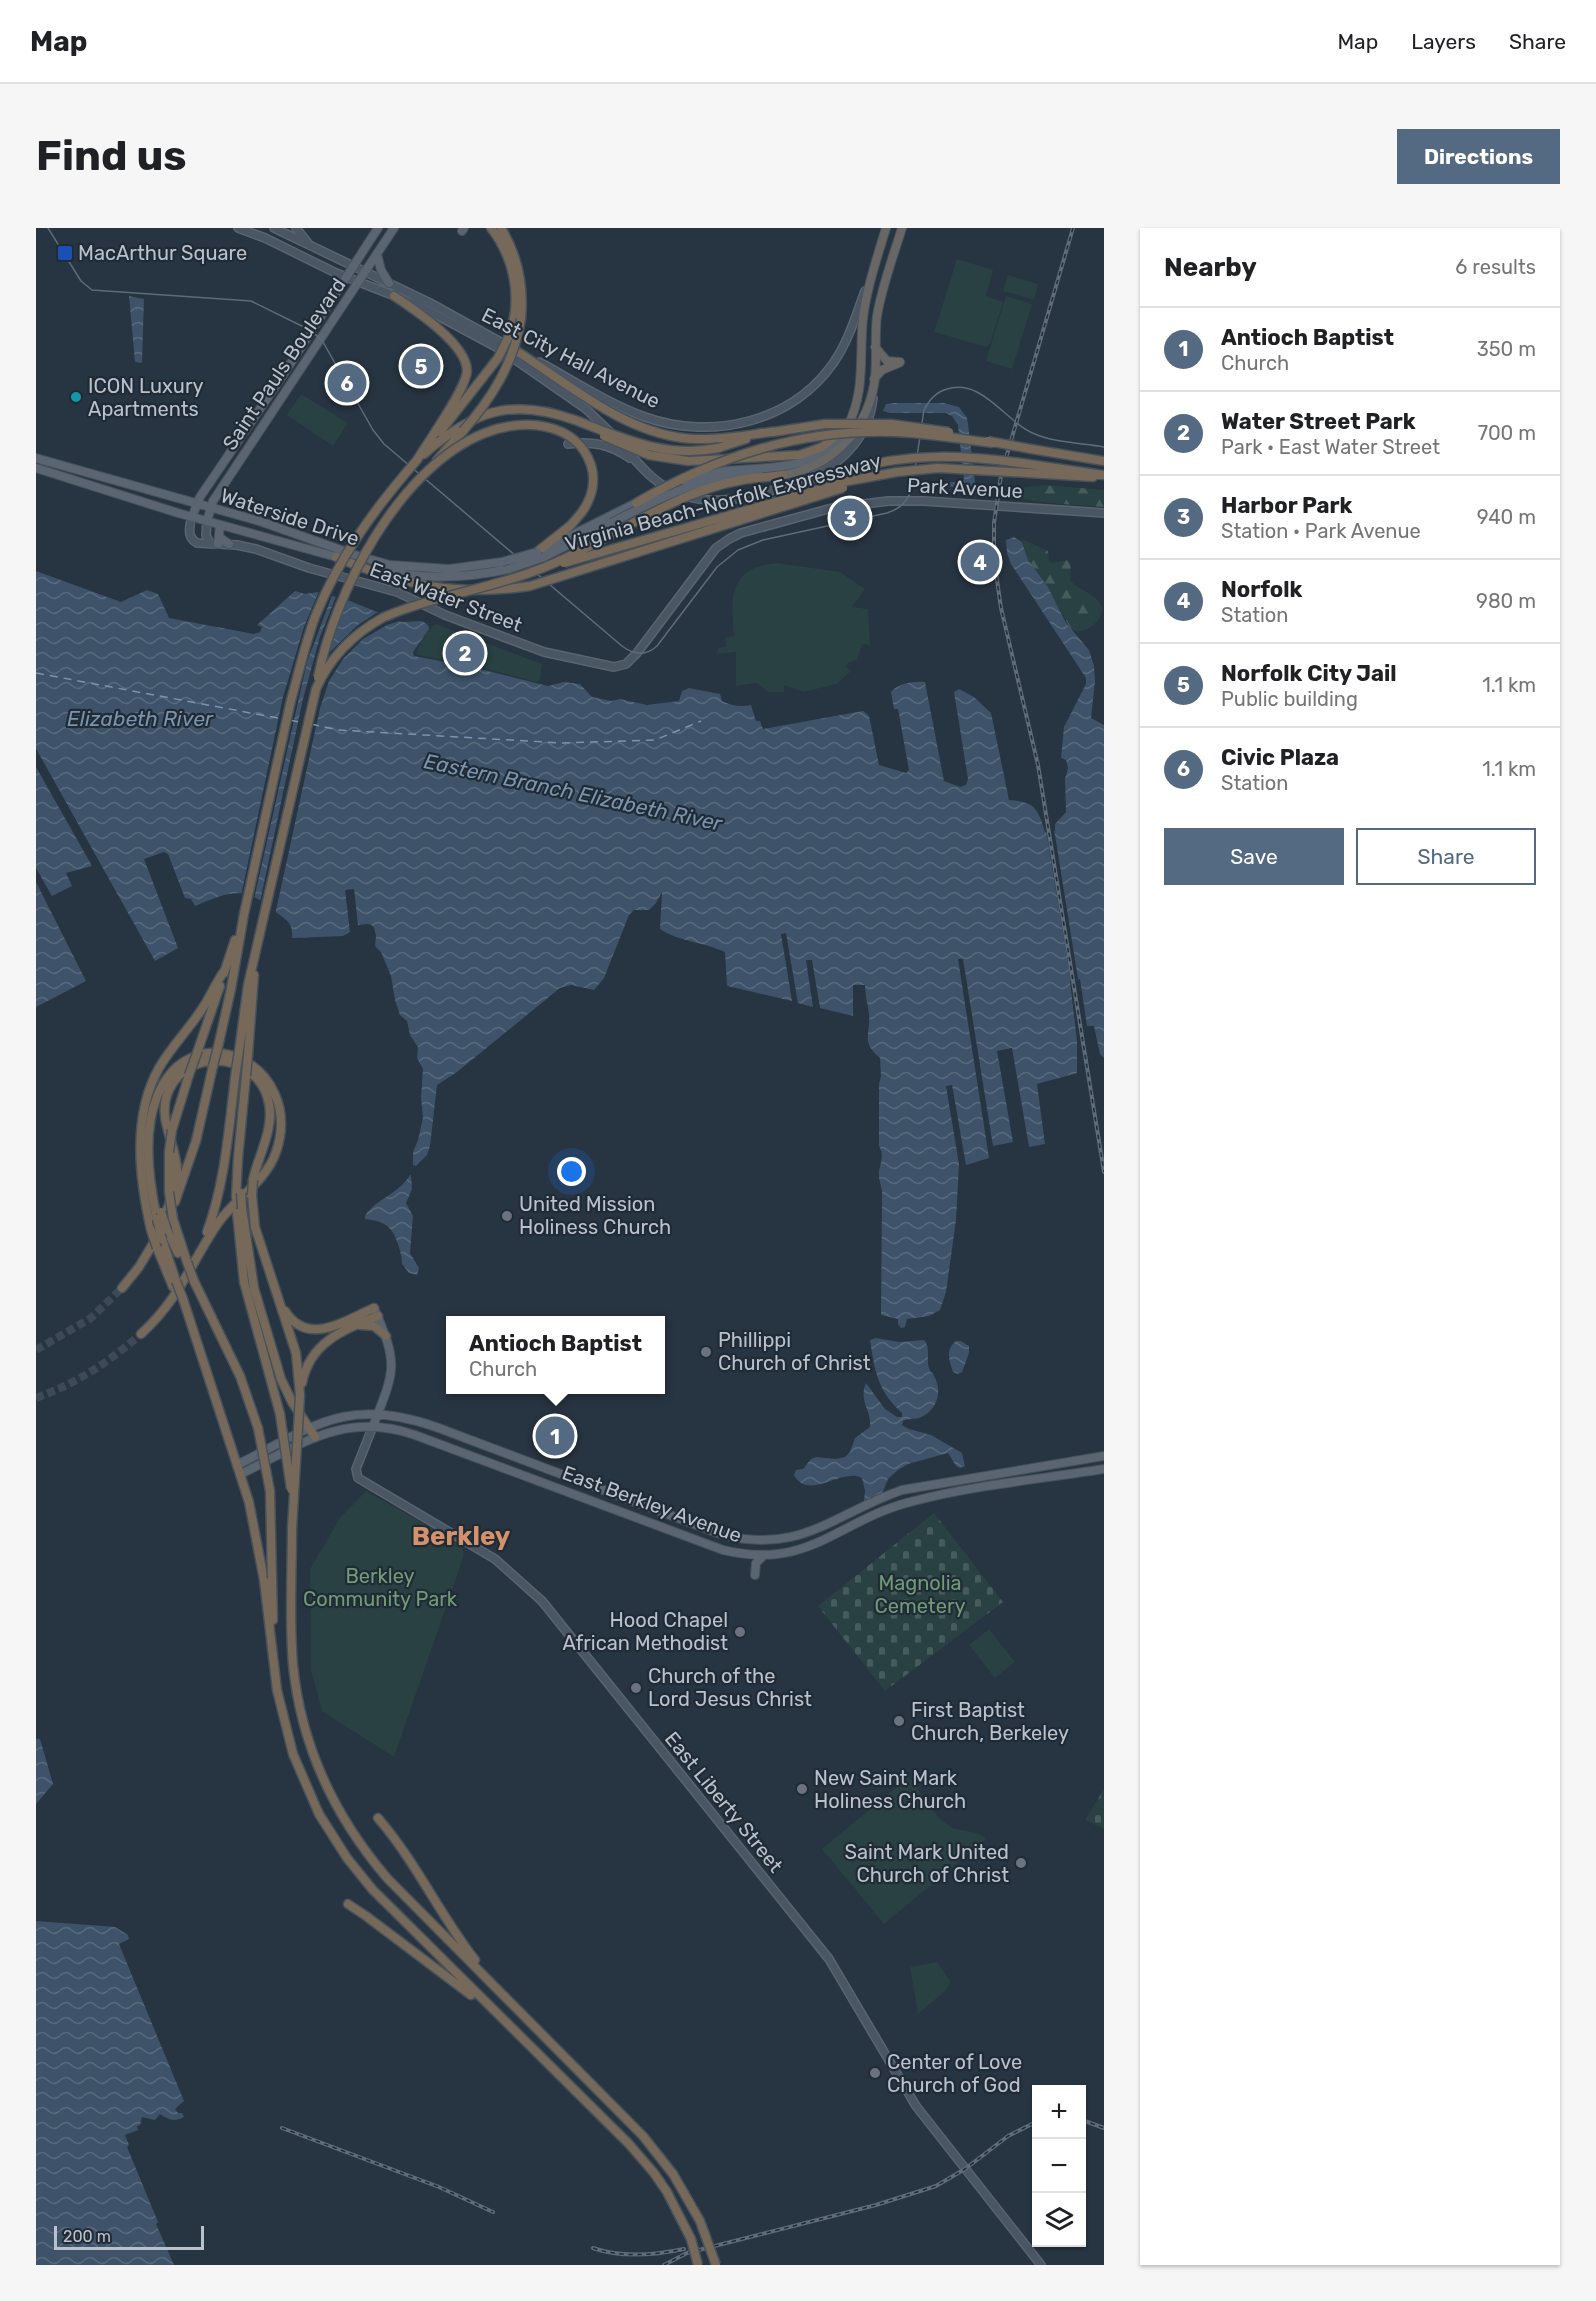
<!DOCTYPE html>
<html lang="en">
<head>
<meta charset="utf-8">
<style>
	:root { --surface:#fff; --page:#f6f6f6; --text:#202124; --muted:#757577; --line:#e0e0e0; --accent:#546982 }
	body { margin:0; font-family:Rubik,sans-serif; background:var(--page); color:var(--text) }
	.controls { position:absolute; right:18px; bottom:18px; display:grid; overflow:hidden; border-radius:0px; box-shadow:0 2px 4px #0004 }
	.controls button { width:54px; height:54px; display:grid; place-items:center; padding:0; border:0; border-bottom:2px solid var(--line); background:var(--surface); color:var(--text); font:30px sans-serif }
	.scale { position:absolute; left:18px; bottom:15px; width:150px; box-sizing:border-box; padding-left:6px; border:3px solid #b9c1cb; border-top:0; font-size:16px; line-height:21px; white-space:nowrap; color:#b9c1cb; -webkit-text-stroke:4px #202b36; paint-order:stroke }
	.you { position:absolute; left:536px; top:944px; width:21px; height:21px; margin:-15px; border:4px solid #fff; border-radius:50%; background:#1a73e8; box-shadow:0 0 0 9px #1a73e833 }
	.badge { display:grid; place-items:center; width:39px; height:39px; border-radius:50%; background:var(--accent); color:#fff; font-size:20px; font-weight:700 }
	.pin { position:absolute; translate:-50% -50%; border:3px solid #fff; box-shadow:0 2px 6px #0006 }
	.popup { position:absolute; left:410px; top:1088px; width:219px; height:78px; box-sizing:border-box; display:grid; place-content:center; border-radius:0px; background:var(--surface); filter:drop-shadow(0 2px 4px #0005); font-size:20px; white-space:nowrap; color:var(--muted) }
	.popup b { font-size:22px; color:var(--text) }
	.popup::after { content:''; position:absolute; left:50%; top:100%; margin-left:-12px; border:12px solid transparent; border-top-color:var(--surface) }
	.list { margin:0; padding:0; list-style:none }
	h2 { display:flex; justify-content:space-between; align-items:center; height:78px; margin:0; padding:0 24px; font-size:26px }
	h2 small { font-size:20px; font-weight:400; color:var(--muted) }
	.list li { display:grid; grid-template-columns:39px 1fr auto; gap:18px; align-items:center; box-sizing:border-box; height:84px; padding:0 24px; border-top:2px solid var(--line) }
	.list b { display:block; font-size:22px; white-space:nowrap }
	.list p { margin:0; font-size:20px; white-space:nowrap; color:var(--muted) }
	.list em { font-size:20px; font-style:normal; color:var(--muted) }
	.actions { display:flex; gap:12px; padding:18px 24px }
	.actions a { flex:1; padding:14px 0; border:2px solid var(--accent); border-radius:0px; text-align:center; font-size:21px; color:var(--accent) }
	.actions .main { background:var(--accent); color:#fff }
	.icon { flex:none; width:33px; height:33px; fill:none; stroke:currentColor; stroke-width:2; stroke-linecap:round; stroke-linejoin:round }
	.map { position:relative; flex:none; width:1068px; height:2037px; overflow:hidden; border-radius:0px }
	header { display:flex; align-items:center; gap:36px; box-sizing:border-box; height:84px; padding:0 30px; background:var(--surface); border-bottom:2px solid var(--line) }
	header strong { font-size:28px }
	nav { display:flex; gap:33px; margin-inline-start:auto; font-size:21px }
	.intro { display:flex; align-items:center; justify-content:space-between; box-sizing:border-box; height:144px; padding:0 36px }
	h1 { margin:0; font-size:42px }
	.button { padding:15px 27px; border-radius:0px; background:var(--accent); color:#fff; font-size:21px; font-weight:700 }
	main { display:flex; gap:36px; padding:0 36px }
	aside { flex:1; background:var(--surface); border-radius:0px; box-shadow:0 2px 4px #0004 }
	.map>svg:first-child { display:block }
	.forest { fill:url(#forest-firs) }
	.cemetery { fill:url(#cemetery-stones) }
	.green { fill:#294142 }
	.water { fill:url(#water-waves) }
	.pier { fill:#273441 }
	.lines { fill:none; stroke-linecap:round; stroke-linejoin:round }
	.ferry { stroke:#7a94ad; stroke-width:1.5; stroke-dasharray:8 6; stroke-linecap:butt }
	.motorway-tunnel { stroke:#3d4956; stroke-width:8; stroke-dasharray:8 4; stroke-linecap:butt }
	.secondary-casing { stroke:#5a646e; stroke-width:10 }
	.primary-casing { stroke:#454f5a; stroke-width:10 }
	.trunk-casing { stroke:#46515b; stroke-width:10 }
	.motorway-casing { stroke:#46515b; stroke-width:11 }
	.secondary { stroke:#4a5664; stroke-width:7 }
	.primary { stroke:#5a6571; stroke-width:8 }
	.trunk { stroke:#686765; stroke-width:8 }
	.motorway { stroke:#776959; stroke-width:8 }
	.tram { stroke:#5e6b78; stroke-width:1.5 }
	.rail-casing { stroke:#5e6b78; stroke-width:4 }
	.rail { stroke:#202b36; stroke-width:1.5; stroke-dasharray:4.5; stroke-linecap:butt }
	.primary-bridge-casing { stroke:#454f5a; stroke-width:10; stroke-linecap:butt }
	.motorway-bridge-casing { stroke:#46515b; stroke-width:11; stroke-linecap:butt }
	.primary-bridge { stroke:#5a6571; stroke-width:8 }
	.motorway-bridge { stroke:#776959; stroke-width:8 }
	.transit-dot { fill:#1a4fb4; stroke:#202b36; stroke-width:2 }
	.culture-dot { fill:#0f9aa8; stroke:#202b36; stroke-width:2 }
	.worship-dot { fill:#6b7280; stroke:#202b36; stroke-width:2 }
	.labels { text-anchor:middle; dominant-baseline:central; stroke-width:4.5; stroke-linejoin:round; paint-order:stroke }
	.poi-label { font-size:20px; fill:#b9c1cb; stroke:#202b36; text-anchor:start }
	.street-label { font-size:20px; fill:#b9c1cb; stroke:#202b36 }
	.park-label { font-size:20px; fill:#719b77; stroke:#202b36 }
	.water-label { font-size:21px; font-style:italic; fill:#7a94ad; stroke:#202b36 }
	.district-label { font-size:26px; font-weight:bold; fill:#d3916c; stroke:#202b36 }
</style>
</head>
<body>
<header>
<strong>Map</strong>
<nav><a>Map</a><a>Layers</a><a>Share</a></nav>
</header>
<div class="intro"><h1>Find us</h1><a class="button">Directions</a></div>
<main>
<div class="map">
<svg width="1068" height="2037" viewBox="0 0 1068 2037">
	<defs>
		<pattern id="forest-firs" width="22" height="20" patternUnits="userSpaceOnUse" patternTransform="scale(1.5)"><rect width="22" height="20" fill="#294142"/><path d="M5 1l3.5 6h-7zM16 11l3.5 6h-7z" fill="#465b5c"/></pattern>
		<pattern id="cemetery-stones" width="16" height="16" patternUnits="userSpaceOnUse" patternTransform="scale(1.5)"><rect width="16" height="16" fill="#294142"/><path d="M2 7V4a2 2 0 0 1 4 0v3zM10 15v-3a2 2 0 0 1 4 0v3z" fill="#465b5c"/></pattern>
		<pattern id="water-waves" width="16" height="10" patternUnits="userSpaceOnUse" patternTransform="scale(1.5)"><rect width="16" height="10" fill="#3e5369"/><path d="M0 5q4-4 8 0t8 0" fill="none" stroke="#586a7d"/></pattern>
	</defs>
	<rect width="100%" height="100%" fill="#273441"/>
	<path class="forest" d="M1009,257L1068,262V279L1013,275L976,269V262L979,260Z
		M986,311L1012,323L1013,333L1016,335L1032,332L1035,336L1034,352C1043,363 1060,365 1066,379C1068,394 1046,408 1035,402L1012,359L992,332Z"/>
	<path class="cemetery" d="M898,1285L967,1374L849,1463L782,1378Z
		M1068,1561V1601L1049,1592Z"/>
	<path class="green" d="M921,31L957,42L950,68L967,74L954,116L950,119L898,104Z
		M972,47L1002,56L998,72L967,63Z
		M970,68L996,76L976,141L950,133Z
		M265,166L312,195L297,218L251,187Z
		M741,335L804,344L829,361L816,379L832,381L834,417L826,416L821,432L814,434L809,438L815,443L801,456L767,464L748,457V464H732L721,455L700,458V424L681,426L682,420L690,419L689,409L698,408C694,370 693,339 741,335Z
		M400,396L506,436L504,452L501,454L440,438L381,427C381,416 392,401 400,396Z
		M330,1263L421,1314L426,1320L428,1327L358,1529L286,1483L275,1442L274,1341L304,1290Z
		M953,1401L979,1434L959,1450L933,1417Z
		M873,1549C885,1564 896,1586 912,1597C923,1605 942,1601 950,1611L848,1696L786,1621Z
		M901,1734L915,1754L908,1764L882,1786L874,1739Z"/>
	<path class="water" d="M93,68L108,71L106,135L99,134Z
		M858,175H908L923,179L931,190L932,196L939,254L935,262L911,258V254H925L928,251L922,197L916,188L909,185H854L847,183L850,176Z
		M978,309L986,314L992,332L1012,359L1030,395L1053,422L1058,438L1059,453L1055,490L1068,497V830L1064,826L1058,798H1051L1044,751L1034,753L1041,813V845L1001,856L1009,916L993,919L976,820L961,823L977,914L957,918L927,731H922L953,930L930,937L916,857L910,858L923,936L920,992L910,1064L904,1082L893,1088L871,1091L869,1099L865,1100L862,1096V1091L845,1087L846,964C845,957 842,949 843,943C845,934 848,926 843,918V856L845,848L844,830C824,813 835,806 833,786C832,777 829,767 829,757H817V788L784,780L776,732H770L777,779L762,775L750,705L745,706L756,773L691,758L689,724C668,714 643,714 624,701L626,664L620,675L613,682H598L593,687L568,750L558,762L535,757L524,760L421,844L401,857L394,918L391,927L380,938L377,937V924L382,912L387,890L385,870L387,841L381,830L382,819L374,807L371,793L364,787L359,772L355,748L345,724L339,718L340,708L338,699L333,696L322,697L318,661L309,662L314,704L307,708L256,710C257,694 251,693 240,684C209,657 195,663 159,678L155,671L149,670L132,626L128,624L108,631L142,720L119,733L0,521V343L85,374L111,362L122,366L133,390L218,406L224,404L226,399L221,397L259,363L269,366L283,364L314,373L366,394L386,393L392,397L393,401L377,424L378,428L436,439L512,458L528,454L544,456L556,469L575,473L584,471L611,477L643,473L646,463L653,460L684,466L686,473C696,478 703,479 715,477L720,493H724L727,501L827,483L833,488L843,537L870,545L873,542L862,481H858L855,464C862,455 879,453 889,454L908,553L924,559L930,557L932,551L918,464L923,461L938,469L955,485L973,572C998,574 1002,580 1009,604L1019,603V596L1030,584L1029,551L1032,540L1030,532L1025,530L1028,499L1050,456V450L975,336L971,325L970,312Z
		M0,539L56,638L30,645L36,658L16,668L0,640Z
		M0,654L50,753L0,779Z
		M374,947H375L376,961L370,975L377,988L374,1025L383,1040L381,1047L373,1045L366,1036C366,1028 364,1023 362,1016C356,998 348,993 329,991V988C338,972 363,966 374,947Z
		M840,1110L863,1114L888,1112C895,1120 890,1131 893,1140C895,1147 895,1141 898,1148C907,1162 901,1183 885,1189C879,1192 873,1190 867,1193L866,1197L873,1201L895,1207L926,1225L929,1238L924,1240L920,1238L912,1225L872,1236L862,1242L852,1251L842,1276L827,1282L829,1263L826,1250C806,1239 773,1274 758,1247L760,1242L767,1241L775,1231L780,1229L800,1231L809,1229L814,1224L819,1210L834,1199C836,1182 822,1174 830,1155L849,1181L861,1189H866V1185C841,1162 839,1144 834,1112Z
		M920,1113H925L933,1118V1125L926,1144L922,1146L917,1144C913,1132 909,1122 920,1113Z
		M0,1511H4L17,1556L0,1576Z
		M0,1693L79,1699L92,1707L93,1711L83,1716L148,1873L139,1881L142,1885H146L148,1889C138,1894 133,1892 124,1886L119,1892L106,1889L104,1897L101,1898L102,1902L89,1907L93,1917L91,1919L122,1994L120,1996L138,2037H0Z"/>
	<path class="pier" d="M284,361L297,365L271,434L218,671L205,668L247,469L268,399Z
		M301,366L311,369L292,423L294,424L322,397L339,386L347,382L360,388L338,398L311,421L333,403L345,396L364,389L370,391L351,397L327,411L307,431L293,453L284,480L239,687L224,674L267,471L284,409Z
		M0,521L63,634L61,636L0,527Z
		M1018,601L1042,751L1035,753L1010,602Z"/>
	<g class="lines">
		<path class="ferry" d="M0,445L247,491
			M254,492L267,495
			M275,496L302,502L526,515L619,512L665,493"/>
		<path class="motorway-tunnel" d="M0,1122L55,1090L86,1060
			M0,1170C43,1154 70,1136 105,1106"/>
		<g class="secondary-casing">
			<path id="secondary" d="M202,0L229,10L300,45L382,77L464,121L550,181L576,206
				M238,0L394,75L472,118
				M260,0L272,15
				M503,134C538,153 573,176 609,189C676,213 757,194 798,134C813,112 820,87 829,63
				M532,216C556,213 573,216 594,230
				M585,216C596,228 605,240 617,250C657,284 707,273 753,257
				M777,248C809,234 833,206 837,170
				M156,289C153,298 151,310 161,315L201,317L220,321L273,340L361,364L409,387L508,424L578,439L590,436L601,425L680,320L693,311L705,305L796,280L852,273H888L1068,285
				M171,293L170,307L174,316
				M337,1198L320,1241L322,1250L459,1331L506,1373L793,1731L880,1878L1005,2037"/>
		</g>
		<g class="primary-casing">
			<path id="primary" d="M426,3L428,0
				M341,26L345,42L353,55
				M0,230L223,293L322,328L354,337L413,341L466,334
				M0,240L142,285L304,330
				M730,240C761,238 791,231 809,203
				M156,289L164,269L247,147L342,0
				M171,293L177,273L358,0
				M183,309L193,316
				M182,316L184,297
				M508,321L600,275
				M508,329L575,295
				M344,342C387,352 431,350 473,341
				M337,1198C359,1142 363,1137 338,1080
				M201,1237C278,1198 311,1168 400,1199L684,1306C764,1328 797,1286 866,1262L1068,1228
				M205,1246C266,1216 308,1183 379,1207L687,1322C775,1343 802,1291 878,1273C938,1257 1006,1251 1068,1241
				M719,1347L720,1335L727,1328"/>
		</g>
		<g class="trunk-casing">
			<path id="trunk" d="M839,119L851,133L864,134
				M838,151L846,142L863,135
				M811,199C830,164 823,128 827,90C831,59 841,30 850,0
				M747,247C795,239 829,205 838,157C842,135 838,111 841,88C846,58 857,29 866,0"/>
		</g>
		<g class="motorway-casing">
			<path id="motorway" d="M455,0C479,31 487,73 472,110
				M465,0C482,28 488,59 485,91
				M358,68C379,82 431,116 431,143C430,161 392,214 381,232
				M479,122C534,157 593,209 660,211C688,212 716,206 743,203
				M404,204L462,130
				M737,204L789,196
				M682,220L710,211
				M995,221L1068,233
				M388,226C437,183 475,169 539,192
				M401,232L427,203
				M652,233L764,227L786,219L811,199
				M992,236L1068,247
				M992,245L1057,249
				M730,249L747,247
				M749,258L812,242
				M501,324L535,297L546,284
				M300,329C365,357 424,369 494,358
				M188,745L199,712
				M182,819L195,761L208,686L255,472
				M162,822L184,758
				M203,823L212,757L280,461
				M212,827L218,747
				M136,902L153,847
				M133,964V924
				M216,967L219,999L260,1125L264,1167
				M200,969L202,930L210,848
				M139,974L160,913L177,838
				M206,980L218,1060L245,1151L256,1174L279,1209
				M201,985L208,1054L244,1186
				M137,991L151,1034
				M126,995C132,978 141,961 141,942C140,914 120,890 133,862C155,816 225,827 233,876C238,902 222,928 217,952
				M115,1002C103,950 96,888 123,840C135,819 153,801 166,781C175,768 180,754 189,742
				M131,1002L142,1025
				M171,1004C190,953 193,896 200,842
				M126,1011L140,1053
				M121,1020L137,1059
				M158,1053L204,1148L222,1200
				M86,1060L103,1039L121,1009
				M147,1071L213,1274L228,1352L241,1462L257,1526L283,1586L311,1630L336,1661L593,1916L618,1945L631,1964
				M249,1083C272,1119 308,1093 338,1080
				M324,1097L338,1098L350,1108
				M105,1106C143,1071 153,1039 180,998C197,971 229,956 240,924C270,836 155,782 121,869C106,905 113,954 121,991
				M266,1155C274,1114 307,1102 342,1088
				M256,1300C256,1345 253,1391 257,1437C265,1517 299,1589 351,1650L607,1908L637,1946
				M236,1350L237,1392
				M342,1590C380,1634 404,1687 439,1732
				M312,1676L330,1688L435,1767"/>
		</g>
		<use href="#secondary" class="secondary"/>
		<use href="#primary" class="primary"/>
		<use href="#trunk" class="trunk"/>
		<use href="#motorway" class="motorway"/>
		<path class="tram" d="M12,0L45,53L56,62L215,73L276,103L287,114L337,202L348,216L586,418C598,427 610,428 621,418L681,339L702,322L727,312L851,285C864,281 871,274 876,261L888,182C893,172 900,164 911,161C947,150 970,195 999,206C1020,215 1046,215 1068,219"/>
		<g class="rail-casing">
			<path id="rail" d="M1037,0L965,247L958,295V331L965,380L1002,537L1068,944
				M1046,1892L1068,1900
				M246,1900L403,1959L457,1984
				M557,2020C585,2030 619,2027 648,2021
				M628,2037L651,2025L840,1977L900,1958L929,1941L972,1908L1000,1894"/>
		</g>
		<use href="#rail" class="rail"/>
		<g class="primary-bridge-casing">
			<path id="primary-bridge" d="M649,253L688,243L730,240
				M575,295C630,267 659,250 722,247
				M466,334L501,324
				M473,341L508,329"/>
		</g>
		<g class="motorway-bridge-casing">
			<path id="motorway-bridge" d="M462,130L472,110
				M539,192C586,210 631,231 682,220
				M789,196H855L913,204
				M427,203C456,170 478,135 485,91
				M568,208L613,227L652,233
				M952,213L995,221
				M812,242C875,224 929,227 992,236
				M600,275C680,229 763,201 857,204C890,205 924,211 957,215
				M528,335L812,253L861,244L902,240L992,245
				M494,358L807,260
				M282,449C299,363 364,238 449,205C486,190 540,193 555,237C560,253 556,270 546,284
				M280,461C294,429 317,406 348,389C395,369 447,362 496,344C575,316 643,254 730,249
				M255,472C263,444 269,416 279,389C303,329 339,280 381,232
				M177,838L182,819
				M200,842L203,823
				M153,847L162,822
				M210,848L212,827
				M133,924L136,902
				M133,964L137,991
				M205,965L206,980
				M216,967L217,952
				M125,984L131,1002
				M121,991L126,1011
				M115,1002L121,1020
				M151,1034L158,1053
				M140,1053L147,1071
				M244,1186L255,1261
				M222,1200L234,1263L236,1350
				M256,1300L264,1167
				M637,1946L664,1993L680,2037
				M631,1964L655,2011L662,2037"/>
		</g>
		<use href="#primary-bridge" class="primary-bridge"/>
		<use href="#motorway-bridge" class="motorway-bridge"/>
	</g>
	<rect class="transit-dot" x="21" y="17" width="16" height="16" rx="3"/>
	<circle class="culture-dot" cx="40" cy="169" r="6"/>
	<g class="worship-dot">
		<circle cx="471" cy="988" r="6"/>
		<circle cx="670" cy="1124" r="6"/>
		<circle cx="704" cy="1404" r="6"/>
		<circle cx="600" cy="1460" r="6"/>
		<circle cx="863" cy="1493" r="6"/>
		<circle cx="766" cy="1561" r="6"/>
		<circle cx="985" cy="1635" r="6"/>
		<circle cx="839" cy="1845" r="6"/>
	</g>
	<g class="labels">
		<g class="poi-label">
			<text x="42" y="25">MacArthur Square</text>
			<text x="52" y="158">ICON Luxury<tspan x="52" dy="23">Apartments</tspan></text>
			<text x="483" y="976">United Mission<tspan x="483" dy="23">Holiness Church</tspan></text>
			<text x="682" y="1112">Phillippi<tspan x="682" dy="23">Church of Christ</tspan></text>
			<text x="692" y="1392" text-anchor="end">Hood Chapel<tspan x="692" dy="23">African Methodist</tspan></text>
			<text x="612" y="1448">Church of the<tspan x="612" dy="23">Lord Jesus Christ</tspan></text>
			<text x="875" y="1482">First Baptist<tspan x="875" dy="23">Church, Berkeley</tspan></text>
			<text x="778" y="1550">New Saint Mark<tspan x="778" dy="23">Holiness Church</tspan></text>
			<text x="973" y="1624" text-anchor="end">Saint Mark United<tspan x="973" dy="23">Church of Christ</tspan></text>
			<text x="851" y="1834">Center of Love<tspan x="851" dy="23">Church of God</tspan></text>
		</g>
		<g class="street-label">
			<text transform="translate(535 130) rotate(27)">East City Hall Avenue</text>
			<text transform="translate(248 136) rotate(-56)">Saint Pauls Boulevard</text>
			<text transform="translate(929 260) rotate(3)">Park Avenue</text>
			<text transform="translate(687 274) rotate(-15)">Virginia Beach-Norfolk Expressway</text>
			<text transform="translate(254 289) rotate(18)">Waterside Drive</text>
			<text transform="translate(410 369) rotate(21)">East Water Street</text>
			<text transform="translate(616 1276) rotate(20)">East Berkley Avenue</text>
			<text transform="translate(688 1574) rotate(51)">East Liberty Street</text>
		</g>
		<g class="park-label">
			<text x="344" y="1348">Berkley<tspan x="344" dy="23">Community Park</tspan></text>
			<text x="884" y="1355">Magnolia<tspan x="884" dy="23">Cemetery</tspan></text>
		</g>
		<g class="water-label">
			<text x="104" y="490">Elizabeth River</text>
			<text transform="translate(537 564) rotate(12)">Eastern Branch Elizabeth River</text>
		</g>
		<g class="district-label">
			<text x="425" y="1308">Berkley</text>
		</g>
	</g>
</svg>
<div class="controls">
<button>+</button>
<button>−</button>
<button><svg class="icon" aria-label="layers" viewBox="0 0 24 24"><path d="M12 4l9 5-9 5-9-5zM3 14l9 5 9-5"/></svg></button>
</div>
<div class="scale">200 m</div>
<div class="you"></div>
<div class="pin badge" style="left:519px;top:1208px">1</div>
<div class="popup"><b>Antioch Baptist</b>Church</div>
<div class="pin badge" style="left:429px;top:425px">2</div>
<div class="pin badge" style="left:814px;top:290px">3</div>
<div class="pin badge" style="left:944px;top:334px">4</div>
<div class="pin badge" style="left:385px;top:138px">5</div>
<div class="pin badge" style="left:311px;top:155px">6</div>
</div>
<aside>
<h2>Nearby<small>6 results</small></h2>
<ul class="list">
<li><span class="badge">1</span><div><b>Antioch Baptist</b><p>Church</p></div><em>350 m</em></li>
<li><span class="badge">2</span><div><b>Water Street Park</b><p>Park · East Water Street</p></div><em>700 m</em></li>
<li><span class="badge">3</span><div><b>Harbor Park</b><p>Station · Park Avenue</p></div><em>940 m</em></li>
<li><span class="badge">4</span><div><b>Norfolk</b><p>Station</p></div><em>980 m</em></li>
<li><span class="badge">5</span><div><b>Norfolk City Jail</b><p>Public building</p></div><em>1.1 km</em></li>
<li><span class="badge">6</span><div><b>Civic Plaza</b><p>Station</p></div><em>1.1 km</em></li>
</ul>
<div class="actions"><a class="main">Save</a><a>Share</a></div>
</aside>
</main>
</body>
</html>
